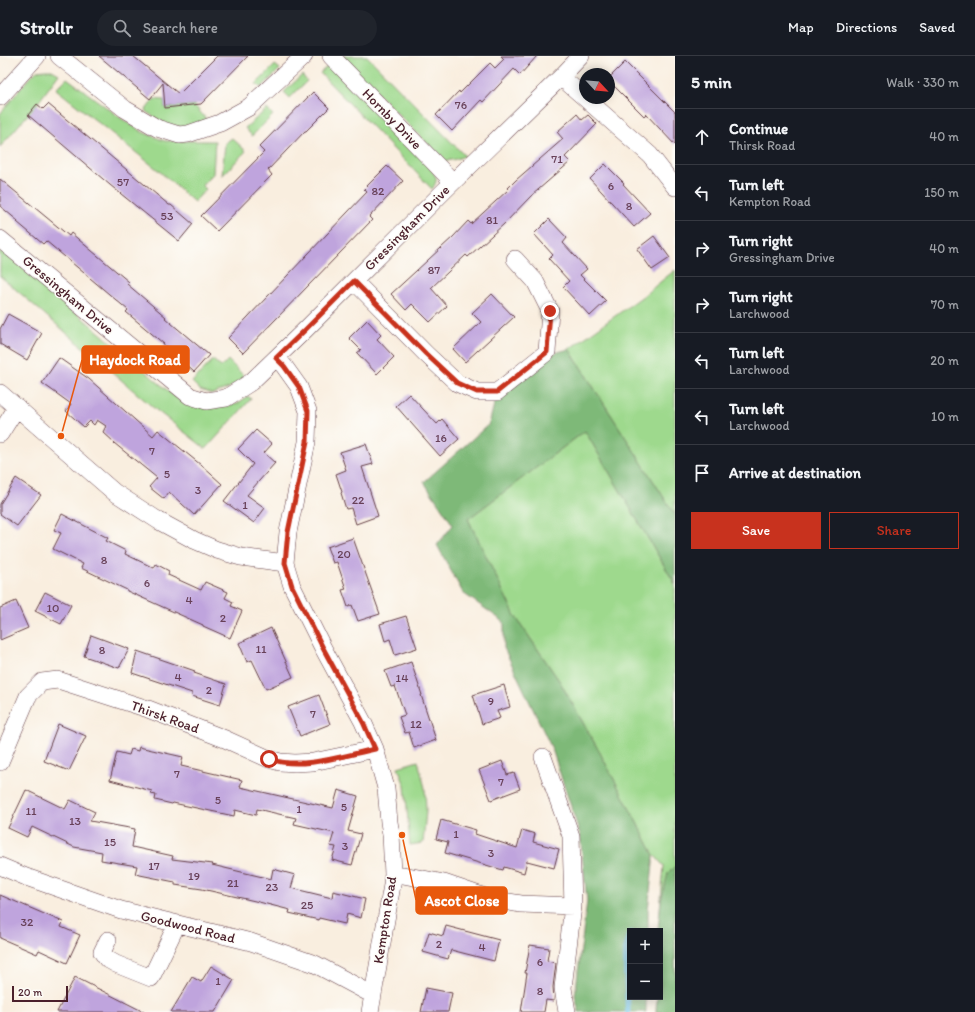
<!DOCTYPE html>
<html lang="en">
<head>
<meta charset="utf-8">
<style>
	:root { --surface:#171b24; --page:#20242c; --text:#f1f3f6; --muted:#9ea1a6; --line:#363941; --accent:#c8321e }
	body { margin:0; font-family:Itim,sans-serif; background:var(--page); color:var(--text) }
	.controls { position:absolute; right:12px; bottom:12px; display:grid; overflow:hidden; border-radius:0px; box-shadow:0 2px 10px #0003 }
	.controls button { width:36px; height:36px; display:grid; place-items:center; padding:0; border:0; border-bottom:1px solid var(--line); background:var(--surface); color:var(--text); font:20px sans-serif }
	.compass { position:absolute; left:579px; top:12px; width:36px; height:36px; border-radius:50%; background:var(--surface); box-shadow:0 2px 10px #0003; rotate:116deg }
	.scale { position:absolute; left:12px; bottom:10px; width:56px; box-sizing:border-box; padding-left:4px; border:2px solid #4a1f2b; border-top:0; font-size:11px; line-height:14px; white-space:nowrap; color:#4a1f2b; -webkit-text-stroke:3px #fdfcf7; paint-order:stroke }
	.stop { position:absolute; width:12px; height:12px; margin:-9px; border:3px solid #c8321e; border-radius:50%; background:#fff }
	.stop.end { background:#c8321e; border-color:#fff; box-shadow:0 1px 4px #0008 }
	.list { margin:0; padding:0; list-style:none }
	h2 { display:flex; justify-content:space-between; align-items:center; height:52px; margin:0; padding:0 16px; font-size:17px }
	h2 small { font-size:13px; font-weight:400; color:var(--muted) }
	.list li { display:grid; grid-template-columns:26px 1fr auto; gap:12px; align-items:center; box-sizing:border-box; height:56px; padding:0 16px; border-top:1px solid var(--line) }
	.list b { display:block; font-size:15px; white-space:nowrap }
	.list p { margin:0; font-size:13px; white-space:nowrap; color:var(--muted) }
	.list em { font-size:13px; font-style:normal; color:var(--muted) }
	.actions { display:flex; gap:8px; padding:12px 16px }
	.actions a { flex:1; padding:9px 0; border:1px solid var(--accent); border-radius:0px; text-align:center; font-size:14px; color:var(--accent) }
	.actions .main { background:var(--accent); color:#fff }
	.icon { flex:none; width:22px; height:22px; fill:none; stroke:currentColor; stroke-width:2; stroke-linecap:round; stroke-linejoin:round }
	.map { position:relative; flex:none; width:675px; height:956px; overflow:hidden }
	header { display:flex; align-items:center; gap:24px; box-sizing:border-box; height:56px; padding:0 20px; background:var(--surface); border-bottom:1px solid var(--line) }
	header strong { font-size:19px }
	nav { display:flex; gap:22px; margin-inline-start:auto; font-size:14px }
	.search { width:280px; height:36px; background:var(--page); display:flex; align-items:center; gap:10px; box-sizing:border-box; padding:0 14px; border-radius:22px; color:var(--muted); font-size:15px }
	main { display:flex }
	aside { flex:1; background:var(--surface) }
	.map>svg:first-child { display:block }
	.green { fill:#9ed98d; stroke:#747c5c }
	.forest { fill:#7eb978; stroke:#646c52 }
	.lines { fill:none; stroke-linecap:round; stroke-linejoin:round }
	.stream { stroke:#6bbfe7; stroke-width:5.5 }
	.building { fill:#bfa4dd }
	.minor-casing { stroke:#643e46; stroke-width:18 }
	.minor { stroke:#fff; stroke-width:17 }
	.route { stroke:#c8321e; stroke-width:5 }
	.labels { text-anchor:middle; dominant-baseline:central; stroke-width:3; stroke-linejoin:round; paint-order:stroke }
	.number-label { font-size:12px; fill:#674058 }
	.street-label { font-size:14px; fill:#4a1f2b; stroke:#fdfcf7 }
	.leader { fill:none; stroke:#e8590c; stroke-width:1.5 }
	.callout-dot { fill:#e8590c; stroke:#fdfcf7; stroke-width:1.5 }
	.callout { fill:#e8590c; stroke:#e8590c; stroke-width:1.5 }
	.callout-label { font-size:15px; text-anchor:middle; font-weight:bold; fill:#fff }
</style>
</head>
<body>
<header>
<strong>Strollr</strong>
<div class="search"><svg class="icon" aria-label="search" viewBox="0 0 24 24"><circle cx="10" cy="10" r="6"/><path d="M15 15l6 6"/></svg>Search here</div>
<nav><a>Map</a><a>Directions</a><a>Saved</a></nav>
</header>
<main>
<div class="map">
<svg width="675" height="956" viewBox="0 0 675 956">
	<rect width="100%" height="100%" fill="#fdfcf7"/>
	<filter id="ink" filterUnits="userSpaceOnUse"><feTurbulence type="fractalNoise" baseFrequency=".025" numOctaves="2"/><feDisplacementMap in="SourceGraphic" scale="8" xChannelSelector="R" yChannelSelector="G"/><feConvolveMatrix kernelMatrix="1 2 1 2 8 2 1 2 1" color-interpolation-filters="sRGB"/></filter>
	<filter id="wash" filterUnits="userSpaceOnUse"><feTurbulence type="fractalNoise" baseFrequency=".012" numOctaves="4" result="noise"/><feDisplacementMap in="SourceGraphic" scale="16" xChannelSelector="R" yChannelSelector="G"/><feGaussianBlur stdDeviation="0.9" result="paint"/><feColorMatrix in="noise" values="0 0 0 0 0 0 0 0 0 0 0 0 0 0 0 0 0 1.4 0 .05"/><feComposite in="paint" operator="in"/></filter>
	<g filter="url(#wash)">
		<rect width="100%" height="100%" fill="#f9eedf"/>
		<path class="green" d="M343,0H367L465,100L456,103L446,105L436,96L346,6Z
			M275,9L280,13L261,32L256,28Z
			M329,9L429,110C435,120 440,122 432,133L320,17Z
			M45,14H52L59,18L37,48L0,91V58L29,22L37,15Z
			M302,19L307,25L290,42L284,36Z
			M67,22L122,63L142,76L165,85H215L213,118L202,129L206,133L194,146L158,114L56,33Z
			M154,43L164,44L165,52L194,49L208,65L182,71L166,69L145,55Z
			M267,53L273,59L252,80L245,72Z
			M232,82L246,95L222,120L225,87Z
			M0,192L173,339L200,351H220L237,348L248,340L251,343L206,393L155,353L0,220Z
			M675,214V459L569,293L643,240Z
			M213,304L221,311L228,304L245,321L229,332L212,338L200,334L192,326Z
			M585,375L675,528V956H656L657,941H660V875H658L664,810L654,799L599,695L560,626L515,560L468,463Z
			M418,705L425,732L426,755L423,787L410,789L405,730L398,711Z"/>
		<path class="forest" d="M569,293L675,459V528L585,375L468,463L515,560L560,626L599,695L654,799L648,854V875H630V941H646V956H579L575,940L587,845L580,778L552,693L504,592V566L463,537L437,489L453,469L424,426L489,368L498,333L543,300Z
			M675,810V956H656L657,941H660V875H658L661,845L668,817Z"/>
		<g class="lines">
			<path class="stream" d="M628,956L626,918V894L630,877"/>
		</g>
		<g id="blocks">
			<path class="building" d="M99,0H133L179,38L217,0H248L201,48L165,52L163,27L150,43Z
				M501,0H537L520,19L514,13L483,46L481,44L452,75L436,59L459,35L460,37L490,7L495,12L504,3Z
				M625,6L675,56V89L646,58L644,60L609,25V22Z
				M313,36L329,52L306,75H305L268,114L272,119L217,175L201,160L264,96L259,91Z
				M37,48L43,53L48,48L169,149H171L193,168L179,185L110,129L28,59Z
				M577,58L582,64L588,59L597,68L565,101L570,106L531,140L504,168L468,201L466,199L431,232L447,250L430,266L412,248L406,254L391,238L453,181L468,165L471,168L508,134L507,133L516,124L563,83L557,76Z
				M605,108L624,127L623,128L650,157L634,171L590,123Z
				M387,110L403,125L369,161L372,164L243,297L228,282L367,136L364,133Z
				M0,123L69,180L71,177L85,189L129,226L127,228L166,261L165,262L209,299L194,316L164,289V288L126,256L128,254L46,185L43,188L17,166L18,165L0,150Z
				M549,163L567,182L563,187L587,213L580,219L606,245L590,260L563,231L569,225L549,203L553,199L534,178Z
				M654,180L670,202L652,214L637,193Z
				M492,238L514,261L465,306L453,293L481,266L472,257Z
				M8,258L42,277L27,304L0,288V273Z
				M367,264L381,279L377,283L394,301L377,318L357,297L361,294L349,282Z
				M59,302L89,323L153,380L158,374L201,409L222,428L194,459L169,436L164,443L149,431L157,422L114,387H115L103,376L106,370L97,364L94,369L90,365L84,371L66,355L71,348L42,327Z
				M409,338L437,368L442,363L459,383L440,400L396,350Z
				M256,374L272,388L264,397L275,407L259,425L247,439L265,452L254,467L224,445L253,408L238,393Z
				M366,388L373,408L362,411L378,460L356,468L351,452L346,453L341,437L342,436L336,418L346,414L340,396Z
				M16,422L41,439L17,470L0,458V448Z
				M62,458L108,482L106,485L126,495L125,498L154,512L156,508L169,515L168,519L201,534L205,526L228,536L225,542L233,546L231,550L242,555L230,582L203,570V569L127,535V534L81,512L83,508L53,493L61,477L54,474Z
				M353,482L380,558L358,565L352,549L348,551L342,534L346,533L337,506L333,507L327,491Z
				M45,536L71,549L61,568L35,555Z
				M16,545L28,572L0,584V552Z
				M406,560L417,592L395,599L390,583L385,585L380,568Z
				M271,572L293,621L266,633L252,604L247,606L239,587Z
				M91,579L129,593L119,612L84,600Z
				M137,595L195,615L194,617L226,628L220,649L192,640V637L132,617Z
				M411,606L422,639H421L436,684L414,692L409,676L405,677L399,661L405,659L395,630L391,631L385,615Z
				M504,629L510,651L497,655L500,662L482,668L473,639Z
				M319,639L330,668L300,680L288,651Z
				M58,668L86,680L69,715L44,705Z
				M139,691L183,701L181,710L242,724L240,731L333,752L338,734L358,740L348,775L361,778L352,809L332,804L336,791L330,790L334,777L294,768L296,762L257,753L256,759L235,754L234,760L173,747L172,748L155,744L156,739L151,738L152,735L110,724L117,696L129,699L131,693L138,695Z
				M502,705L507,719L514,717L520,733L491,744L479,714Z
				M26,734L65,753L70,744L95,756L90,765L135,773L132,791L173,800L172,803L213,808L212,809L271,823L273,813L295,819L291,832L332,842L333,835L365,843L361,862L347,858L345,868L319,862V864L289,857L290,854L255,845L202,833L175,829V826L135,818L137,810L101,804L102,796L74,791L32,771L27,781L8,772Z
				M441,764L476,774L475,778L517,792L522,774L535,778L533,786L559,793L554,812L527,805L524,817L504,811L503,814L445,797L448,786L436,783Z
				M0,839L63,866L61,871L80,879L67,907L39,894L37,898L0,882Z
				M446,870L499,884L494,905L451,894L448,903L423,896L429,876L443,880Z
				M530,889L549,892L547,905L556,907L553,931L554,945L546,944L544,956H521L527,917H525Z
				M211,910L234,924L215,956H171L192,921L201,926Z
				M75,921L144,956H57Z
				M426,932L452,937L448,956H421Z"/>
		</g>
	</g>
	<g filter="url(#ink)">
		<use href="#blocks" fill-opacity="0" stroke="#643e46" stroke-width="1"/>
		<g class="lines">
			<g class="minor-casing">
				<path id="minor" d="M59,0L125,53L157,72L179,79L188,78L220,67L249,51L304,0
					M331,0L453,126
					M561,21L585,42
					M0,41L37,0
					M585,42L650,99L675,131
					M0,183L190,340L206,345L226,342L251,326L305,274L445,134L561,21L581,0
					M354,225L426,298L457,327L477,336H497L547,296L550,255L535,225L515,203
					M276,302L284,310L299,331L308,355L307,386L288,476L285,507L292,530L323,592L363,666L375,693L386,732L389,766L391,778L393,818L392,829L370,956
					M0,337L114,436L159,465L194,484L217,494L241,501L285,507
					M0,378L17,351
					M543,701L571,780L573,850L563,932L567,956
					M0,706L28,640L42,626L58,624L148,653L225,683L269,703L280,706L295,707L313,706L375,693
					M0,810L26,821L121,854L251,886L315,908L373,939
					M393,818L403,819L444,827L491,843L521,848L573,850
					M108,884L102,896L107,903L116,908L151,922L177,868"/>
			</g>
			<use href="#minor" class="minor"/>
		</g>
	</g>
	<g class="lines" filter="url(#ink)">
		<path class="route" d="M269,703C302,714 342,700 375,693L363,666L323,592L292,530L285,507L288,476L307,386L308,355L299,331L284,310L276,302L305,274L354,225L426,298L457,327L477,336H497L547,296L550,255"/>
	</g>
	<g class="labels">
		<g class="number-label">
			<text x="461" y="49">76</text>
			<text x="557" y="103">71</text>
			<text x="123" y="126">57</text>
			<text x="611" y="130">6</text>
			<text x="378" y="135">82</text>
			<text x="629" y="150">8</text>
			<text x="167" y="160">53</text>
			<text x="492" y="164">81</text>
			<text x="434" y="214">87</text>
			<text x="441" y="382">16</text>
			<text x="152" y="395">7</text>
			<text x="167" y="418">5</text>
			<text x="198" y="434">3</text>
			<text x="358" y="444">22</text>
			<text x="245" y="449">1</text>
			<text x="344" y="498">20</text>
			<text x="104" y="504">8</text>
			<text x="147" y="527">6</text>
			<text x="189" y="544">4</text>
			<text x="53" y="552">10</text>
			<text x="223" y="562">2</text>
			<text x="261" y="593">11</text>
			<text x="102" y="594">8</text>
			<text x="178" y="621">4</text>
			<text x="402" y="622">14</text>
			<text x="209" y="634">2</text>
			<text x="491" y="645">9</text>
			<text x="313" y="658">7</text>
			<text x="416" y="668">12</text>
			<text x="177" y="718">7</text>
			<text x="501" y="726">7</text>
			<text x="218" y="744">5</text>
			<text x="344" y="751">5</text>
			<text x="299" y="753">1</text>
			<text x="31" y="755">11</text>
			<text x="75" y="765">13</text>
			<text x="456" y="778">1</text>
			<text x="110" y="786">15</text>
			<text x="345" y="790">3</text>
			<text x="491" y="797">3</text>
			<text x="154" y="810">17</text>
			<text x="194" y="820">19</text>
			<text x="233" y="827">21</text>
			<text x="272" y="831">23</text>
			<text x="307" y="849">25</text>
			<text x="27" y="866">32</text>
			<text x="439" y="888">2</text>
			<text x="482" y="891">4</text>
			<text x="540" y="906">6</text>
			<text x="218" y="925">1</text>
			<text x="540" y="935">8</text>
		</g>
		<g class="street-label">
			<text transform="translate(392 63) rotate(46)">Hornby Drive</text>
			<text transform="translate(407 172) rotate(-45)">Gressingham Drive</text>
			<text transform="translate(68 239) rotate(40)">Gressingham Drive</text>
			<text transform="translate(165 661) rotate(20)">Thirsk Road</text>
			<text transform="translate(385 864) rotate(-81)">Kempton Road</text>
			<text transform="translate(188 871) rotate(14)">Goodwood Road</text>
		</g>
	</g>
	<path class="leader" d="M61 380L82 304M402 779L416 844"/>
	<g class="callout-dot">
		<circle cx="61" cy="380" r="4"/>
		<circle cx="402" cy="779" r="4"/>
	</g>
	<g class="callout">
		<rect x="82" y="290" width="107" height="27" rx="4"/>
		<rect x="416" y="831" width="91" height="27" rx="4"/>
	</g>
	<g class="callout-label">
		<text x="135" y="309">Haydock Road</text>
		<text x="462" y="850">Ascot Close</text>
	</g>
</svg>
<div class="controls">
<button>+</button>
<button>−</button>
</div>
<svg class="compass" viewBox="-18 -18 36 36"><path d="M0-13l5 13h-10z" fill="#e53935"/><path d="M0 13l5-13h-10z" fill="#9ea1a6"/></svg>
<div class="scale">20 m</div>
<div class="stop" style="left:269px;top:703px"></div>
<div class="stop end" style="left:550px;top:255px"></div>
</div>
<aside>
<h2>5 min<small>Walk · 330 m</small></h2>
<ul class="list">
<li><svg class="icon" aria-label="ahead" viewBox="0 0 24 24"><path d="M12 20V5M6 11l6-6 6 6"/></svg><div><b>Continue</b><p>Thirsk Road</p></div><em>40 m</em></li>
<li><svg class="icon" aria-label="left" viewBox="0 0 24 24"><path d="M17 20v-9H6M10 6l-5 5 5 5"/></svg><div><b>Turn left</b><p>Kempton Road</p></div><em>150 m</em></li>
<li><svg class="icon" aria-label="right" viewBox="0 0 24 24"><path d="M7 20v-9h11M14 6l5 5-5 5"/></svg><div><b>Turn right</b><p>Gressingham Drive</p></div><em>40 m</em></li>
<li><svg class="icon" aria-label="right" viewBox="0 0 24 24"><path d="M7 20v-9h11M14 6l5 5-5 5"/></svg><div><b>Turn right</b><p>Larchwood</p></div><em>70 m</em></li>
<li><svg class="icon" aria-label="left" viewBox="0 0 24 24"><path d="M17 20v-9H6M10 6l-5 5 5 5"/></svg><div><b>Turn left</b><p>Larchwood</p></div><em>20 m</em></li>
<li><svg class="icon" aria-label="left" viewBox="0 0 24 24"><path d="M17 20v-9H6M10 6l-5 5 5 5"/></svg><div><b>Turn left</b><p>Larchwood</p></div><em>10 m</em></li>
<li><svg class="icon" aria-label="arrive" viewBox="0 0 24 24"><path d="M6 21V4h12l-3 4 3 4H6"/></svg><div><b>Arrive at destination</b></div></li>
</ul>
<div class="actions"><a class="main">Save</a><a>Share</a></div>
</aside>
</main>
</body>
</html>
